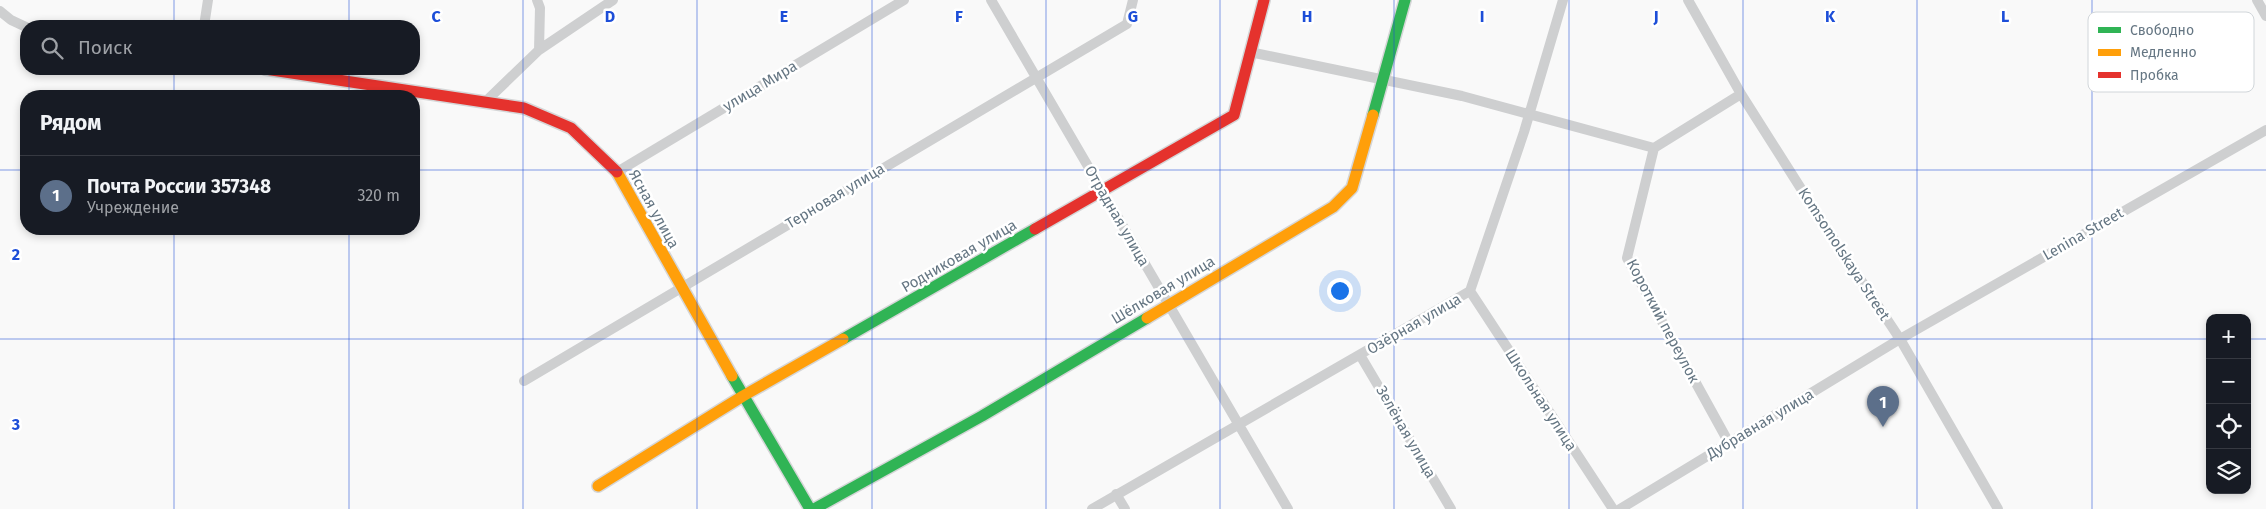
<!DOCTYPE html>
<html lang="ru">
<head>
<meta charset="utf-8">
<style>
	:root { --surface:#171b24; --page:#242831; --text:#f1f3f6; --muted:#9ea1a6; --line:#363941; --accent:#db2777 }
	body { margin:0; font-family:"Fira Sans",sans-serif; background:var(--page); color:var(--text) }
	.controls { position:absolute; right:15px; bottom:15px; display:grid; overflow:hidden; border-radius:10px; box-shadow:0 2px 8px #0003 }
	.controls button { width:45px; height:45px; display:grid; place-items:center; padding:0; border:0; border-bottom:1px solid var(--line); background:var(--surface); color:var(--text); font:25px sans-serif }
	.you { position:absolute; left:1339px; top:290px; width:18px; height:18px; margin:-12px; border:4px solid #fff; border-radius:50%; background:#1a73e8; box-shadow:0 0 0 8px #1a73e833 }
	.badge { display:grid; place-items:center; width:32px; height:32px; border-radius:50%; background:var(--accent); color:#fff; font-size:16px; font-weight:700 }
	.pin { position:absolute; translate:-50% -41px; filter:drop-shadow(0 1px 2px #0008) }
	.pin::after { content:''; position:absolute; top:26px; width:18px; height:15px; background:inherit; clip-path:polygon(0 0,100% 0,50% 100%) }
	.list { margin:0; padding:0; list-style:none }
	h2 { display:flex; justify-content:space-between; align-items:center; height:65px; margin:0; padding:0 20px; font-size:21px }
	h2 small { font-size:16px; font-weight:400; color:var(--muted) }
	.list li { display:grid; grid-template-columns:32px 1fr auto; gap:15px; align-items:center; box-sizing:border-box; height:80px; padding:0 20px; border-top:1px solid var(--line) }
	.list b { display:block; font-size:19px; white-space:nowrap }
	.list p { margin:0; font-size:16px; white-space:nowrap; color:var(--muted) }
	.list em { font-size:16px; font-style:normal; color:var(--muted) }
	.icon { flex:none; width:28px; height:28px; fill:none; stroke:currentColor; stroke-width:2; stroke-linecap:round; stroke-linejoin:round }
	.map { position:relative; flex:none; width:2266px; height:509px; overflow:hidden }
	.search { position:absolute; background:var(--surface); box-shadow:0 2px 8px #0003; left:20px; top:20px; width:400px; height:55px; display:flex; align-items:center; gap:12px; box-sizing:border-box; padding:0 18px; border-radius:20px; color:var(--muted); font-size:19px }
	.panel { position:absolute; background:var(--surface); box-shadow:0 2px 8px #0003; left:20px; top:90px; width:400px; height:145px; border-radius:20px }
	.map>svg:first-child { display:block }
	.lines { fill:none; stroke-linecap:round; stroke-linejoin:round }
	.fast-casing { stroke:#d5d6d7; stroke-width:14 }
	.slow-casing { stroke:#d5d6d7; stroke-width:14 }
	.jam-casing { stroke:#d5d6d7; stroke-width:14 }
	.street { stroke:#cecfd0; stroke-width:10 }
	.fast { stroke:#30b455; stroke-width:11 }
	.slow { stroke:#ff9f0a; stroke-width:11 }
	.jam { stroke:#e5322d; stroke-width:11 }
	.grid { fill:none; stroke:#1d4ed8; stroke-width:1; stroke-opacity:0.55 }
	.labels { text-anchor:middle; dominant-baseline:central; stroke-width:5; stroke-linejoin:round; paint-order:stroke }
	.street-label { font-size:15px; fill:#657683; stroke:#fff }
	.key { fill:#fff; stroke:#d1d6da; stroke-width:1 }
	.key-label { font-size:14px; fill:#657683 }
	.grid-label { font-size:16px; text-anchor:middle; font-weight:bold; fill:#1d4ed8; stroke:#fff; stroke-width:5; stroke-linejoin:round; paint-order:stroke }
</style>
</head>
<body>
<div class="map">
<svg width="2266" height="509" viewBox="0 0 2266 509">
	<rect width="100%" height="100%" fill="#f9f9f9"/>
	<g class="lines">
		<g class="fast-casing">
			<path id="fast" d="M1373,115L1405,0
				M843,339L1035,229
				M732,376L810,509
				M814,509L982,416L1147,318"/>
		</g>
		<g class="slow-casing">
			<path id="slow" d="M617,172L732,376
				M1147,318L1333,207L1352,188L1373,115
				M598,486L743,396L843,339"/>
		</g>
		<g class="jam-casing">
			<path id="jam" d="M265,69L524,108L571,128L617,172
				M1035,229L1234,115L1264,0"/>
		</g>
		<path class="street" d="M537,0L540,8L539,50
			M991,0L1288,509
			M1688,0L1741,94L1819,217L1900,339L1998,509
			M2257,0L2266,16
			M0,11L11,20L26,27
			M204,26L208,0
			M1250,52L1462,96L1654,148
			M484,103L539,50L613,0
			M617,172L904,0
			M1470,291L1613,509
			M1360,355L1451,509
			M524,381L1127,24L1133,0
			M1729,443L1627,258L1654,148L1741,94
			M1116,494L1125,509
			M1092,509L1470,291L1524,132L1563,0
			M1620,509L1900,339L2266,130"/>
		<use href="#fast" class="fast"/>
		<use href="#slow" class="slow"/>
		<use href="#jam" class="jam"/>
	</g>
	<path class="grid" d="M174,0V26M349,0V26M523,0V509M697,0V509M872,0V509M1046,0V509M1220,0V509M1394,0V509M1569,0V509M1743,0V509M1917,0V509M2092,0V509M174,69V96M349,69V96M0,170H26M414,170H2266M174,229V509M349,229V509M0,339H2210M2247,339H2266"/>
	<g class="labels">
		<g class="street-label">
			<text transform="translate(760 86) rotate(-31)">улица Мира</text>
			<text transform="translate(835 196) rotate(-31)">Терновая улица</text>
			<text transform="translate(654 209) rotate(61)">Ясная улица</text>
			<text transform="translate(1117 216) rotate(60)">Отрадная улица</text>
			<text transform="translate(2083 234) rotate(-30)">Lenina Street</text>
			<text transform="translate(1844 254) rotate(57)">Komsomolskaya Street</text>
			<text transform="translate(959 256) rotate(-30)">Родниковая улица</text>
			<text transform="translate(1163 290) rotate(-31)">Шёлковая улица</text>
			<text transform="translate(1663 321) rotate(62)">Короткий переулок</text>
			<text transform="translate(1414 324) rotate(-30)">Озёрная улица</text>
			<text transform="translate(1541 400) rotate(57)">Школьная улица</text>
			<text transform="translate(1760 424) rotate(-31)">Дубравная улица</text>
			<text transform="translate(1406 432) rotate(60)">Зелёная улица</text>
		</g>
	</g>
	<rect x="2088" y="12" width="166" height="80" rx="8" class="key"/>
	<rect x="2098" y="27" width="23" height="6" fill="#30b455"/>
	<rect x="2098" y="49" width="23" height="7" fill="#ff9f0a"/>
	<rect x="2098" y="72" width="23" height="6" fill="#e5322d"/>
	<g class="key-label">
		<text x="2130" y="35">Свободно</text>
		<text x="2130" y="57">Медленно</text>
		<text x="2130" y="80">Пробка</text>
	</g>
	<g class="grid-label">
		<text x="436" y="22">C</text>
		<text x="610" y="22">D</text>
		<text x="784" y="22">E</text>
		<text x="959" y="22">F</text>
		<text x="1133" y="22">G</text>
		<text x="1307" y="22">H</text>
		<text x="1482" y="22">I</text>
		<text x="1656" y="22">J</text>
		<text x="1830" y="22">K</text>
		<text x="2005" y="22">L</text>
		<text x="16" y="260">2</text>
		<text x="16" y="430">3</text>
	</g>
</svg>
<div class="controls">
<button>+</button>
<button>−</button>
<button><svg class="icon" aria-label="locate" viewBox="0 0 24 24"><circle cx="12" cy="12" r="6"/><path d="M12 2v4M12 18v4M2 12h4M18 12h4"/></svg></button>
<button><svg class="icon" aria-label="layers" viewBox="0 0 24 24"><path d="M12 4l9 5-9 5-9-5zM3 14l9 5 9-5"/></svg></button>
</div>
<div class="you"></div>
<div class="pin badge" style="left:1883px;top:427px;background:#5c6f8a">1</div>
<div class="search"><svg class="icon" aria-label="search" viewBox="0 0 24 24"><circle cx="10" cy="10" r="6"/><path d="M15 15l6 6"/></svg>Поиск</div>
<section class="panel">
<h2>Рядом<small></small></h2>
<ul class="list">
<li><span class="badge" style="background:#5c6f8a">1</span><div><b>Почта России 357348</b><p>Учреждение</p></div><em>320 m</em></li>
</ul>
</section>
</div>
</body>
</html>
